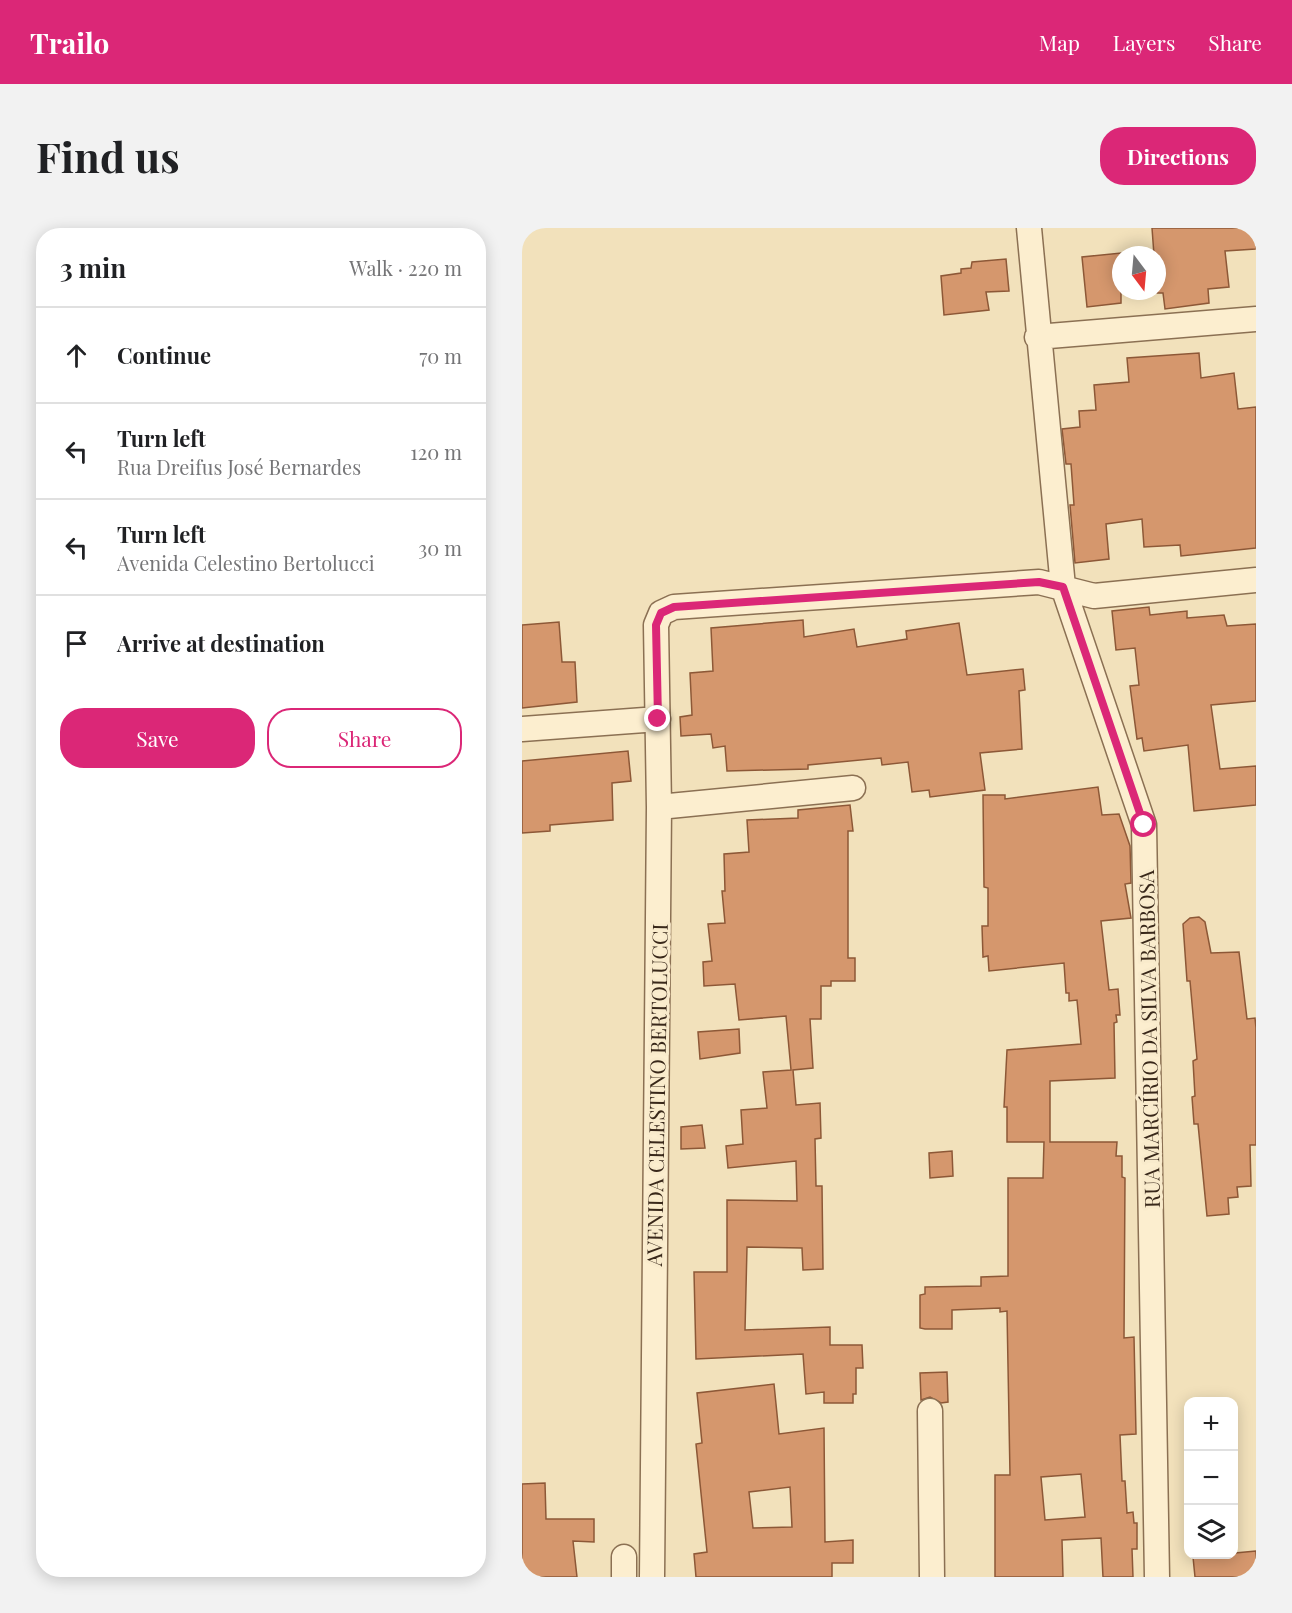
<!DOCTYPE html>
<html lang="en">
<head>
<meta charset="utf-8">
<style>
	:root { --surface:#fff; --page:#f2f2f2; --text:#202124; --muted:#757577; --line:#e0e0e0; --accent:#db2777 }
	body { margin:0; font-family:"Playfair Display",serif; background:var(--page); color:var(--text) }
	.controls { position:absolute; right:18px; bottom:18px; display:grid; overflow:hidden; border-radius:12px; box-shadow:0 3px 15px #0003 }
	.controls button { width:54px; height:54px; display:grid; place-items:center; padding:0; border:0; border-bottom:2px solid var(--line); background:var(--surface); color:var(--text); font:30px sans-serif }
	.compass { position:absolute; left:590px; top:18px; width:54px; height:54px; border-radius:50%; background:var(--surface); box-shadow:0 3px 15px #0003; rotate:164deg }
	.stop { position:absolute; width:18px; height:18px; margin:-14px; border:4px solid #db2777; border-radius:50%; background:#fff }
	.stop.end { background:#db2777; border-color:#fff; box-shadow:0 2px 6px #0008 }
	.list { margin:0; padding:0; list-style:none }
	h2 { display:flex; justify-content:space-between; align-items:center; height:78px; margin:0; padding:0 24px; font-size:26px }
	h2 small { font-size:20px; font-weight:400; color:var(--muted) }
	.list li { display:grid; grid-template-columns:39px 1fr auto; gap:18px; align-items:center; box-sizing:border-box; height:96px; padding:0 24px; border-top:2px solid var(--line) }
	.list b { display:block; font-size:22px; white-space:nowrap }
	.list p { margin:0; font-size:20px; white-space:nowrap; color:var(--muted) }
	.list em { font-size:20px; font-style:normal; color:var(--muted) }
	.actions { display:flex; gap:12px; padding:18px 24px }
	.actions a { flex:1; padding:14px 0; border:2px solid var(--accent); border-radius:24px; text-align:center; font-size:21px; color:var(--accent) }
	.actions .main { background:var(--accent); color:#fff }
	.icon { flex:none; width:33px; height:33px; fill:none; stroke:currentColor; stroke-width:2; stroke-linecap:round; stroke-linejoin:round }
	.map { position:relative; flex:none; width:734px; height:1349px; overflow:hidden; border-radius:24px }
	header { display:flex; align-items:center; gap:36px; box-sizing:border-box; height:84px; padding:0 30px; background:var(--accent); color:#fff }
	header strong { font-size:28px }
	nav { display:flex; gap:33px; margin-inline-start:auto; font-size:21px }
	.intro { display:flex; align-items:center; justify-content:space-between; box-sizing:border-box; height:144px; padding:0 36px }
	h1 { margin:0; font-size:42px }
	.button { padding:15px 27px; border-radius:24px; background:var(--accent); color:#fff; font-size:21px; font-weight:700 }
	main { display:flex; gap:36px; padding:0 36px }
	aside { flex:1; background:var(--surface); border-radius:24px; box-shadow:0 3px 15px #0003 }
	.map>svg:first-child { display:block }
	.building { fill:#d5976d; stroke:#8d5837; stroke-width:1.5; fill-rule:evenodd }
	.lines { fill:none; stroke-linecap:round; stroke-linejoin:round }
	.minor-casing { stroke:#8b7053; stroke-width:27 }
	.minor { stroke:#fceecf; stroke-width:24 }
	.route { stroke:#db2777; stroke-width:8 }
	.labels { text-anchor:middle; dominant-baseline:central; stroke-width:6; stroke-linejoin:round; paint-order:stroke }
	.street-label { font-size:21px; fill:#39281a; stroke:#f9ebcc }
</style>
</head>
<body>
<header>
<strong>Trailo</strong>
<nav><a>Map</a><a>Layers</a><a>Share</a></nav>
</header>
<div class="intro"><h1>Find us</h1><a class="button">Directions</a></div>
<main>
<aside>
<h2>3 min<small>Walk · 220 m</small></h2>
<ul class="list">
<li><svg class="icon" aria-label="ahead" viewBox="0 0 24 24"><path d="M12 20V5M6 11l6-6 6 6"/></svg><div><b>Continue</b></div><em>70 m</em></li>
<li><svg class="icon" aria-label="left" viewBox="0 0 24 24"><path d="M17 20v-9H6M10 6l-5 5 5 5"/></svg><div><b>Turn left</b><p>Rua Dreifus José Bernardes</p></div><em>120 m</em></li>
<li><svg class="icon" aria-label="left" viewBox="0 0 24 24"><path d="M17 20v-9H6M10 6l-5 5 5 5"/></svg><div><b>Turn left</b><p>Avenida Celestino Bertolucci</p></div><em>30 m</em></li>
<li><svg class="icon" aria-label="arrive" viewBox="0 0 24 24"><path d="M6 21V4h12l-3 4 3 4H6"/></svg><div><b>Arrive at destination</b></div></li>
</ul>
<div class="actions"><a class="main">Save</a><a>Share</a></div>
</aside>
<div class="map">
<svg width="734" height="1349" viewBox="0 0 734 1349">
	<rect width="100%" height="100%" fill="#f2e1bb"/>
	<path class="building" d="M630,0H734V21L703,23L707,59L686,61L687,75L643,81L641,65H635V27H632Z
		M599,25V75L565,79L560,29Z
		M484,31L487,63L464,64L467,82L422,87L419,48L439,45V41L449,40L450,34Z
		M677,125L679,150L712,145L716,181L734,179V320L659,328L658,317L622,319L620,291L584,296L587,331L553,335L548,277H552L549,236H544L540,201L558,199L557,183L574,182L572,157L607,154L605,130Z
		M627,379L628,387L665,383V390L702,387L705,398L734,396V473L689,477L698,541L734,538V577L672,583L666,517L622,523L620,510L615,511L608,458L617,457L613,420L594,422L590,383Z
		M281,392L282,409L332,401L335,419L385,411L384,403L437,395L445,447L501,441L503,462L497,463L500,521L458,525L463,562L408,569L407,562L390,564L386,534L360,537L359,530L286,537V541L205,543L203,518L191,520L189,506L159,508L158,489L170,487L168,445L191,443L189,400Z
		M37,394L40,434H53L55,474L0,480V397Z
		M106,523L109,553L90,555L91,592L28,597V603L0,605V533Z
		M576,559L580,587L597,586L608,618L609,655L603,656L609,690L579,693L587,762L596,761L598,787H594L595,794L592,795L593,850L528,853V914H595L594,928H600V949L603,950L602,1110L612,1109L614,1206L598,1207L600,1253H603L605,1285L611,1284L612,1295H615V1321H610L611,1349H581L579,1310L540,1312L541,1349H473V1247H488L485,1083L478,1084V1080L430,1082V1101H403L398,1100V1067L403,1066V1059L459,1058V1049L486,1048V950H521L522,914H485V879H482L485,822L559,816L555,772L547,773V765H544L542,735L467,743L466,728L461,729L460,698H466V660L462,659L461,567H483V571ZM559,1246L563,1289L523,1292L519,1249Z
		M328,577L331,603H326V730H333V753H309V758H299V791H288L291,840L271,842L274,877L298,875L299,910L293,911L294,958H300L301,1041L281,1042L280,1020L225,1019L223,1102L308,1099V1117H340L341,1140H334V1166H331V1175H302V1164L284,1166L281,1126L174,1131L172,1044H205V972L275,973L274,933L206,940L204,918L221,916L219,882L245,880L241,844L269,842L264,788L217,792L213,756L182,758L181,734L190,733L186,696L203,695L200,663H203L202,626L227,624L225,592L276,590V582Z
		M677,689L683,694L689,725L717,724L725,791L733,790L734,800V917H728L729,958L715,959L716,969L706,970L707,986L685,988L676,896H672L670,869L673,868L671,833L675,831L668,753H665L661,696L668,690Z
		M217,801L218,825L178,831L176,804Z
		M180,897L183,920L159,921V899Z
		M430,923L431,948L408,950L407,925Z
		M425,1144L426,1174L419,1175L408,1169L399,1172L398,1145Z
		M252,1156L257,1206L302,1200L303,1314L331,1312V1335H310V1349H174L172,1326L185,1324L174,1216L180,1215L175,1165ZM268,1259L270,1299L231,1300L227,1264Z
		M23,1255L24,1291H72V1314L51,1313L55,1349H0V1256Z
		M734,1323V1349H673L671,1329Z"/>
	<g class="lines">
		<g class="minor-casing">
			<path id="minor" d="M507,0L541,359L622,597L635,1349
				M515,109L734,91
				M0,501L136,491
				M137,579L331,560
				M408,1183L410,1349
				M102,1349V1329
				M130,1349L137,579L134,397L139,385L152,379L517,354L572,368L734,352"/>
		</g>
		<use href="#minor" class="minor"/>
	</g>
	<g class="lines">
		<path class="route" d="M136,491L134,397L139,385L152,379L517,354L541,359L622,597"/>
	</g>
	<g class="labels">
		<g class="street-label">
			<text transform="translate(626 811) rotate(-91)">RUA MARCÍRIO DA SILVA BARBOSA</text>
			<text transform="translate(134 867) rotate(-89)">AVENIDA CELESTINO BERTOLUCCI</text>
		</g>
	</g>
</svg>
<div class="controls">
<button>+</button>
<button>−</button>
<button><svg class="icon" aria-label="layers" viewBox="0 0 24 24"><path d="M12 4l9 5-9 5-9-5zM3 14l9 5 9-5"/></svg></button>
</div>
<svg class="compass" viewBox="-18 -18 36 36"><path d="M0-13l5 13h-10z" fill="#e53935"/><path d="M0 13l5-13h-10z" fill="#757577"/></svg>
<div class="stop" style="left:622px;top:597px"></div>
<div class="stop end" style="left:136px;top:491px"></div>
</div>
</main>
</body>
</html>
